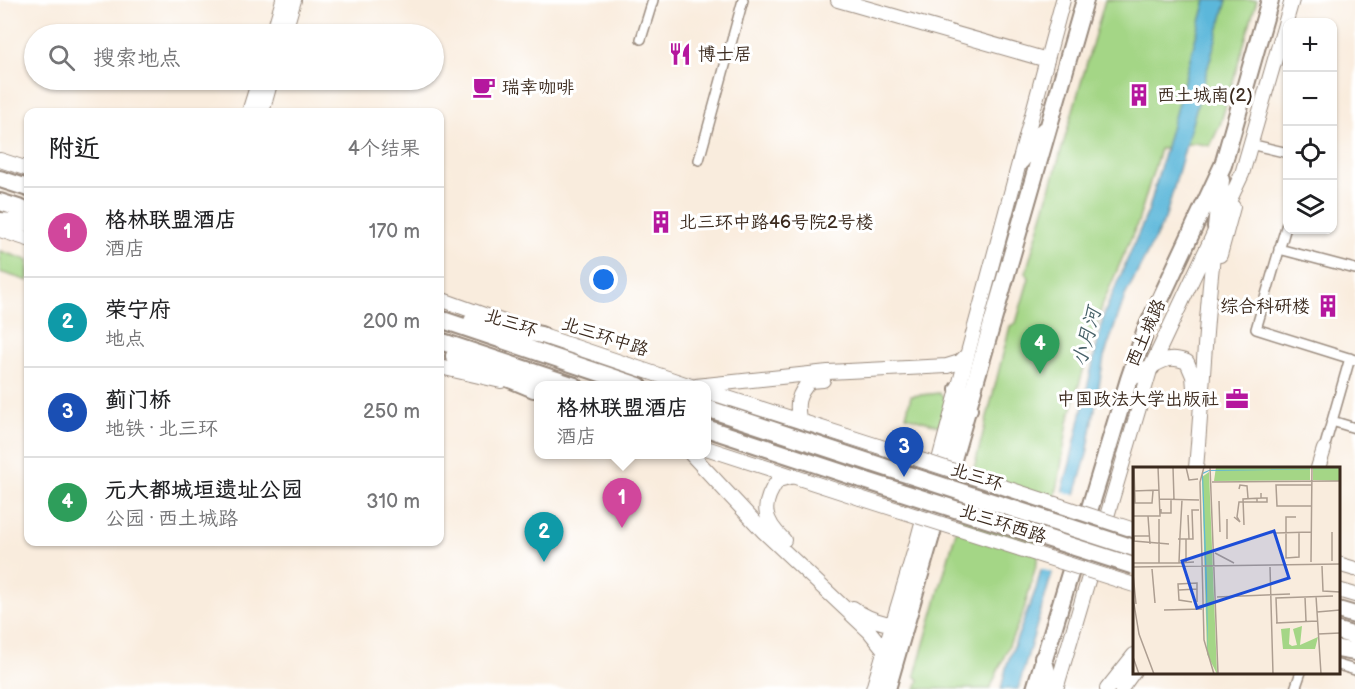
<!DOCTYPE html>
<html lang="zh">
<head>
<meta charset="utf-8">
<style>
	:root { --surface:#fff; --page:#f2f2f2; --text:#202124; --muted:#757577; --line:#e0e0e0; --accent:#db2777 }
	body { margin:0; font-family:"Balsamiq Sans","LXGW WenKai TC",sans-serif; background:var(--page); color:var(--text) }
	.controls { position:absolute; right:18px; top:18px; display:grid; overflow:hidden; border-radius:12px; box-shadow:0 2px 4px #0004 }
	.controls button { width:54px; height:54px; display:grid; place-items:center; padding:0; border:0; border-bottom:2px solid var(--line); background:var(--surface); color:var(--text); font:30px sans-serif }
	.you { position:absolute; left:604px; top:280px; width:21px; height:21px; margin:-15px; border:4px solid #fff; border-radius:50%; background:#1a73e8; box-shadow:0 0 0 9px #1a73e833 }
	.badge { display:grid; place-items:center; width:39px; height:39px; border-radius:50%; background:var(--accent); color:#fff; font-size:20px; font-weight:700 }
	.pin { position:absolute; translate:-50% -50px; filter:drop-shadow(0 2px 3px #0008) }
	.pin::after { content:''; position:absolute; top:32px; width:21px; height:18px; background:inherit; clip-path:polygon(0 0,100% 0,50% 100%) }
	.popup { position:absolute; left:534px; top:381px; width:177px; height:78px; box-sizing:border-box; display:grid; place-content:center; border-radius:12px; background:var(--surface); filter:drop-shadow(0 2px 4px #0005); font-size:20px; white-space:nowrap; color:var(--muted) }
	.popup b { font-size:22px; color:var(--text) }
	.popup::after { content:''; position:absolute; left:50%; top:100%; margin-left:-12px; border:12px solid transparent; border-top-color:var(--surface) }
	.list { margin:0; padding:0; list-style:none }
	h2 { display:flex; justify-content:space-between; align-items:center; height:78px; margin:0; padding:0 24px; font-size:26px }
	h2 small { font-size:20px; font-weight:400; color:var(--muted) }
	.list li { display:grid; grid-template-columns:39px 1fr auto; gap:18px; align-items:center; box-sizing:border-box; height:90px; padding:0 24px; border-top:2px solid var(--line) }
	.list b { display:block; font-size:22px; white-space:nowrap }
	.list p { margin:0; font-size:20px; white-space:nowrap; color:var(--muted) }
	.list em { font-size:20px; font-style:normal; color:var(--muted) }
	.icon { flex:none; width:33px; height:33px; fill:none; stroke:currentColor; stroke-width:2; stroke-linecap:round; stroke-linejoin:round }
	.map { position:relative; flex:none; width:1355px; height:689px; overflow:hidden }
	.search { position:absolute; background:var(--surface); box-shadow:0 2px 4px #0004; left:24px; top:24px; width:420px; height:66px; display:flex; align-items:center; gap:15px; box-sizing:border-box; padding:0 21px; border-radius:33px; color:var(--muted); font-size:22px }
	.panel { position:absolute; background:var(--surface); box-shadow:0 2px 4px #0004; left:24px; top:108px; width:420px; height:438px; border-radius:12px }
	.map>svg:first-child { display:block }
	.green { fill:#a4d686; stroke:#708052; stroke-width:1.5 }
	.water { fill:#5cb7da; stroke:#4c707c; stroke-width:1.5 }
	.pier { fill:#f9ecdd }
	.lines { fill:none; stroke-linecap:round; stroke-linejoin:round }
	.street-casing { stroke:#9a8b7e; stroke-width:12 }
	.secondary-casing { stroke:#9a8b7e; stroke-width:16 }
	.highway-casing { stroke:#9a8b7e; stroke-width:20 }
	.street { stroke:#fff; stroke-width:9 }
	.secondary { stroke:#fff; stroke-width:14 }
	.highway { stroke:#fff; stroke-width:16 }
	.secondary-bridge-casing { stroke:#9a8b7e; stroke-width:16; stroke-linecap:butt }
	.highway-bridge-casing { stroke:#9a8b7e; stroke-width:20; stroke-linecap:butt }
	.secondary-bridge { stroke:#fff; stroke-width:14 }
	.highway-bridge { stroke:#fff; stroke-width:16 }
	.labels { text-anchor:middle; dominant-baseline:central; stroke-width:6; stroke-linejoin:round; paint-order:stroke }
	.poi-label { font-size:18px; fill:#3b2a1e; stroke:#fff; text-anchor:start }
	.street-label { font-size:18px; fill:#3b2a1e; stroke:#fff }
	.water-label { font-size:20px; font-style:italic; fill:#486269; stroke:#fff }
	.inset-road { fill:none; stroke:#ad9e91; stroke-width:1.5 }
	.view { fill:#1d4ed8; fill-opacity:0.15; stroke:#1d4ed8; stroke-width:3 }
	.inset-edge { fill:none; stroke:#3b2a1e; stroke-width:3 }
</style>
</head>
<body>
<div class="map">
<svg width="1355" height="689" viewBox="0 0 1355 689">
	<rect width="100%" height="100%" fill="#fff"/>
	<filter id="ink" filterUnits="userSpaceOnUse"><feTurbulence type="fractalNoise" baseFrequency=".0167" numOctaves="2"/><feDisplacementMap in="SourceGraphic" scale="12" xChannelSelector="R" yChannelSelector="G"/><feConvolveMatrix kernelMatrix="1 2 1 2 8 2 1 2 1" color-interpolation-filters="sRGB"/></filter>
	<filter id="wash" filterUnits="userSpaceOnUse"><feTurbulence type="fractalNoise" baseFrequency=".008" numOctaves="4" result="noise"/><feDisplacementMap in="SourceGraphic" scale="24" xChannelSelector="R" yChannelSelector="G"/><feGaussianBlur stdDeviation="1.35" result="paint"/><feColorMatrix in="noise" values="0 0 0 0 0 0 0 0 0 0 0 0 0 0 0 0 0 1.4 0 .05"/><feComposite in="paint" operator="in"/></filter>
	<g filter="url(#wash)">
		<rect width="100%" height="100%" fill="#f9ecdd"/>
		<path class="green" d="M1105,0H1257L1220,125L1210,146L1195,143L1160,149L1138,222L1103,303L1068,422L1058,485L1023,613L990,689H916L919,680L915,675L976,461L1010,326L1016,323L1029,278L1026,272Z
			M0,251L28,260V281L0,272Z
			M939,393L948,401L940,426L906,416L911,396Z"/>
		<path class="water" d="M1206,0H1227L1165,219L1125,296L1104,357L1087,454L1018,689H1001L1007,664L1036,589L1070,463L1104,314L1149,209Z"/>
		<path class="pier" d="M1059,490L1077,496L1054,573L1038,568Z"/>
	</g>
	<g filter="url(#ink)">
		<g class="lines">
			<g class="street-casing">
				<path id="street" d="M641,39L653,0
					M1250,144L1288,153
					M699,160L743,0
					M1288,220L1256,329L1355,360
					M1279,249L1355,269
					M1332,421L1355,428
					M1324,449L1350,358
					M1338,665L1355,670
					M1295,689L1301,672"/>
			</g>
			<g class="secondary-casing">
				<path id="secondary" d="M838,0L1047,60
					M273,34L283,0
					M284,34L294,0
					M249,112L259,80
					M262,112L271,80
					M0,160L28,169
					M0,230L28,239
					M1220,255L1233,207
					M440,299L504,322
					M531,332L691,386
					M440,367L501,381
					M1151,367C1164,359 1172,356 1187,362L1193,376L1195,400
					M696,386L828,372L947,366L960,362L966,356
					M706,391L878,446
					M800,421C795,404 798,394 810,381L823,380
					M706,448L860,498
					M691,454L764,532L870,632L886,652
					M1196,468C1203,392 1205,316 1215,240
					M1318,468L1324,449
					M784,540C762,519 761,504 778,480L794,476
					M1338,564L1355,569
					M1338,590L1355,595
					M853,608C863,617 876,621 889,624L894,621
					M873,689L915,549L1063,0
					M1056,689L1151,367L1242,174L1292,0
					M1107,689L1134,655
					M1121,689L1134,671"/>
			</g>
			<g class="highway-casing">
				<path id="highway" d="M1021,161L1043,131
					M0,179L28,188
					M0,202L28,211
					M0,221L28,223
					M1216,227L1221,180
					M440,319L639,386
					M472,321L541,335
					M440,341L575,386
					M454,356L534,389
					M1129,379L1151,367
					M958,389L969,409
					M706,408L872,463
					M706,428L867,481
					M1338,610L1355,615
					M1338,631L1355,636
					M1338,649L1355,652
					M1043,658L1052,689
					M887,689L1085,0
					M1035,689L1129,379L1145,332L1223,165L1270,0"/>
			</g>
			<use href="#street" class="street"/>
			<use href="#secondary" class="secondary"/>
			<use href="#highway" class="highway"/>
			<g class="secondary-bridge-casing">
				<path id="secondary-bridge" d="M878,446L1134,530
					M860,498L1134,585"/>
			</g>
			<g class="highway-bridge-casing">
				<path id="highway-bridge" d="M872,463L1134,548
					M867,481L1134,566"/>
			</g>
			<use href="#secondary-bridge" class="secondary-bridge"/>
			<use href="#highway-bridge" class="highway-bridge"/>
		</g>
	</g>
	<defs>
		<g id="restaurant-bare" transform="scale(1.8)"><path d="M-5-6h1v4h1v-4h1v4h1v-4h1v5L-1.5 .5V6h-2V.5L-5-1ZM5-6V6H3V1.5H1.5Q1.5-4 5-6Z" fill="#b5179e" stroke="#fff" stroke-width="2.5" paint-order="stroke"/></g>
		<g id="cafe-bare" transform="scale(1.8)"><path d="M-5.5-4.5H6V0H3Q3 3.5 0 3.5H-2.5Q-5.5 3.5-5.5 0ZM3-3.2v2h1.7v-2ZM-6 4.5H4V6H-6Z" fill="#b5179e" stroke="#fff" stroke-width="2.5" paint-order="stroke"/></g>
		<g id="building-bare" transform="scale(1.8)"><path d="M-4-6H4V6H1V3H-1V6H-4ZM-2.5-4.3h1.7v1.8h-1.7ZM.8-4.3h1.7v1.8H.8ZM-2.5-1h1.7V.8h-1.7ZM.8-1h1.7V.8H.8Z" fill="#b5179e" stroke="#fff" stroke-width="2.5" paint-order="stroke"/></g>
		<g id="office-bare" transform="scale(1.8)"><path d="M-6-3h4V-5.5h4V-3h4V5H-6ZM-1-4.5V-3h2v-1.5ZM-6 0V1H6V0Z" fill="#b5179e" stroke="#fff" stroke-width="2.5" paint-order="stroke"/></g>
	</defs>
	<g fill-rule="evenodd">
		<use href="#restaurant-bare" x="680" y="54"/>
		<use href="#cafe-bare" x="484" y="87"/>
		<use href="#building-bare" x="1139" y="95"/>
		<use href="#building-bare" x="661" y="222"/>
		<use href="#building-bare" x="1328" y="306"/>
		<use href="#office-bare" x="1237" y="399"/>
	</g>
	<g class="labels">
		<g class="poi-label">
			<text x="698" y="54">博士居</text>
			<text x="502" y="87">瑞幸咖啡</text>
			<text x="1157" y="95">西土城南(2)</text>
			<text x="679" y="222">北三环中路46号院2号楼</text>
			<text x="1310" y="306" text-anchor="end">综合科研楼</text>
			<text x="1219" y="399" text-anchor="end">中国政法大学出版社</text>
		</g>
		<g class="street-label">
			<text transform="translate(511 323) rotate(18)">北三环</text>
			<text transform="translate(1146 333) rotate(-66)">西土城路</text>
			<text transform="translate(605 337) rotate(18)">北三环中路</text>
			<text transform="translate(977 477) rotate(18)">北三环</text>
			<text transform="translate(1003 524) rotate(18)">北三环西路</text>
		</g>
		<g class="water-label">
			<text transform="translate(1087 337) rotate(-75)">小月河</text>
		</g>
	</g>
	<g transform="translate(1133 467)">
		<rect width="207" height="207" fill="#f9ecdd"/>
		<path d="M83,0H177V13L81,14ZM207,0V14L180,13V1ZM76,5L84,207L74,187L69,10ZM169,159L167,178L185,170L182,182H150L148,162L157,161L156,177L159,179L164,178L160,162Z" fill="#a4d686"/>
		<path d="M207,2L76,4L70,7L74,114L75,190L69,6L76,3Z" fill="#5cb7da"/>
		<path class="inset-road" d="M1,0L2,36H19L20,24M40,0L41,33M53,0L56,13L65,12M71,0L67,15L71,173L81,207M77,0L85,207M79,15L207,14M106,22L107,18L114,19L115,31M0,24L26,23M26,32L66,33M86,34L87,65M124,35H134V31H128M178,39H144L143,18H179M28,42V46H38V32M55,48L56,72M0,49H27L25,0M15,49L17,77M101,50L107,55L104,50L106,35H124V31M163,50H153V91L166,90V65M26,52V96M111,58L110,32L128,31V26M199,65V94M143,66L178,65M16,69H1V74L36,77M47,69L46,96L61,95M47,69L49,33M45,72H60L59,43H66M94,72V52M82,86L101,96M53,95V72M178,95L179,0M0,96H50M189,99L190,124L207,125M0,100L207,97M137,100L140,207M19,102L22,136M0,107L3,137M46,123L64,122M183,129L188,207M84,130L157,127M172,130L173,154M0,131L6,167L21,207M59,135L46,133L45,117L64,116V135M31,143L69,142M184,145L207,143M143,156L184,154M144,156L143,131L200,129M185,167L207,166M0,190L6,207"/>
		<path class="view" d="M141,64L156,111L64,141L49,94Z"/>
		<rect width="207" height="207" class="inset-edge"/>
	</g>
</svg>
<div class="controls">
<button>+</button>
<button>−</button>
<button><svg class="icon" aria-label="locate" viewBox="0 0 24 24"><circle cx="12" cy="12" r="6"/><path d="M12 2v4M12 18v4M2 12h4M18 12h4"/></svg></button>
<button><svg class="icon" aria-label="layers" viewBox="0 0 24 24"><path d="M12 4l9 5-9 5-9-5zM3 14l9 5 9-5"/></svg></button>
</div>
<div class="you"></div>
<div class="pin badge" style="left:622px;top:528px;background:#d1479c">1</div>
<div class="popup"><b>格林联盟酒店</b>酒店</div>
<div class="pin badge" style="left:544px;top:562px;background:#0f9aa8">2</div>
<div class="pin badge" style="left:904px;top:477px;background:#1a4fb4">3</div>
<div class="pin badge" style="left:1040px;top:374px;background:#2e9e5b">4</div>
<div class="search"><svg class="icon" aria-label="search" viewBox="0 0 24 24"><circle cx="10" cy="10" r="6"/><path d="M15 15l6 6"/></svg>搜索地点</div>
<section class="panel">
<h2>附近<small>4个结果</small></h2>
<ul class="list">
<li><span class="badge" style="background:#d1479c">1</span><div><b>格林联盟酒店</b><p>酒店</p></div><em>170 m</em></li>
<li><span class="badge" style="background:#0f9aa8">2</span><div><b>荣宁府</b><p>地点</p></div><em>200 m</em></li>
<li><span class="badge" style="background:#1a4fb4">3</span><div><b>蓟门桥</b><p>地铁 · 北三环</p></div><em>250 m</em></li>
<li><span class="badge" style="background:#2e9e5b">4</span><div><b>元大都城垣遗址公园</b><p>公园 · 西土城路</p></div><em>310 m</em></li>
</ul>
</section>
</div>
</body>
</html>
